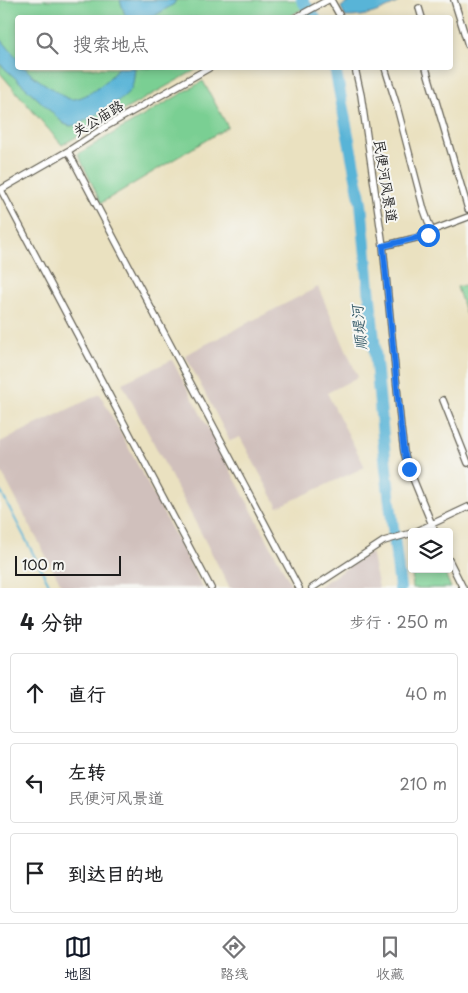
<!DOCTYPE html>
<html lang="zh">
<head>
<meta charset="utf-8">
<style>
	:root { --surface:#fff; --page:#f6f6f6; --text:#202124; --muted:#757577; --line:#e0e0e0; --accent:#111827 }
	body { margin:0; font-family:"Playpen Sans","LXGW WenKai TC",sans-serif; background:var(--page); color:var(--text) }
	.controls { position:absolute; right:15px; bottom:15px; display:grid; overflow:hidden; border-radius:5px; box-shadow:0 2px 8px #0003 }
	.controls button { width:45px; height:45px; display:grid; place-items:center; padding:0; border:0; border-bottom:1px solid var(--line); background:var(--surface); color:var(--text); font:25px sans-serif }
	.scale { position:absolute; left:15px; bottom:12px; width:106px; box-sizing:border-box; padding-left:5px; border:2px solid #1c1c1c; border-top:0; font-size:14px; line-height:18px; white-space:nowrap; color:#1c1c1c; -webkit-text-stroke:4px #f6f6f2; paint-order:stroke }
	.stop { position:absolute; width:15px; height:15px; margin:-11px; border:4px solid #1a73e8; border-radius:50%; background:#fff }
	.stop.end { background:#1a73e8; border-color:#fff; box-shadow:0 1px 5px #0008 }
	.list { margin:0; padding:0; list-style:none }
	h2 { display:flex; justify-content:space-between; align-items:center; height:65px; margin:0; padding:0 20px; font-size:21px }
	h2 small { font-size:16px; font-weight:400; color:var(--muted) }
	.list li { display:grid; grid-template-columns:32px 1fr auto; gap:15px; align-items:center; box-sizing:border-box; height:80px; margin:0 10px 10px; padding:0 10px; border:1px solid var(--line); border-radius:5px }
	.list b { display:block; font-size:19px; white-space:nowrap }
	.list p { margin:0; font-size:16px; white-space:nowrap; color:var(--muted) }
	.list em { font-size:16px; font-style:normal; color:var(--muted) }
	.icon { flex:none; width:28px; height:28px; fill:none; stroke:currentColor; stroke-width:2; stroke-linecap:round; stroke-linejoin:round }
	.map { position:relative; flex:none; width:468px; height:588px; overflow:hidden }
	.search { position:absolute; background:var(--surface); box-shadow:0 2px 8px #0003; left:15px; right:15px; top:15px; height:55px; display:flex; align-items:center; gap:12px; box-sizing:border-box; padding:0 18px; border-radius:5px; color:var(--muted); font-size:19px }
	.sheet { height:335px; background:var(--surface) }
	nav { display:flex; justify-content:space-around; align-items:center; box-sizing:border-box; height:70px; border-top:1px solid var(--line); background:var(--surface); font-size:14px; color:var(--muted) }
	nav a { display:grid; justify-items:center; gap:2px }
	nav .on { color:var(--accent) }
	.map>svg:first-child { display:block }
	.industrial { fill:#d0c0bc }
	.green { fill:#7acf93; stroke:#4b7658 }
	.water { fill:#59b4d7; stroke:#3a687a }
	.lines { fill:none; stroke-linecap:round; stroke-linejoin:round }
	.stream { stroke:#59b4d7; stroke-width:2 }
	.river { stroke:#59b4d7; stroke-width:12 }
	.street-casing { stroke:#646155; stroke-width:8 }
	.street { stroke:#fff; stroke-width:5.5 }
	.route { stroke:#1a73e8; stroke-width:6 }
	.labels { text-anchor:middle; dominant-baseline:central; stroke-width:4; stroke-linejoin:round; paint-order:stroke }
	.street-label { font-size:14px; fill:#1c1c1c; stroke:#f6f6f2 }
	.water-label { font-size:15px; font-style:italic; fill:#345967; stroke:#f6f6f2 }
</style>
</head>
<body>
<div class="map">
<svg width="468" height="588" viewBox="0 0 468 588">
	<rect width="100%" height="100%" fill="#f6f6f2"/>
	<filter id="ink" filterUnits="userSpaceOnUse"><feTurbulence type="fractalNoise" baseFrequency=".02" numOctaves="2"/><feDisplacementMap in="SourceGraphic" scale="10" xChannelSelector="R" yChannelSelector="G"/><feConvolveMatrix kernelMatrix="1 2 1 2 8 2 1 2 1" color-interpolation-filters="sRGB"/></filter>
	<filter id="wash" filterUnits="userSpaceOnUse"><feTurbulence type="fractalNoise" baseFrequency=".0096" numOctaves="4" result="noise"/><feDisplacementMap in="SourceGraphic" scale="20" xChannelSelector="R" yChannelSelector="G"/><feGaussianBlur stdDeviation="1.12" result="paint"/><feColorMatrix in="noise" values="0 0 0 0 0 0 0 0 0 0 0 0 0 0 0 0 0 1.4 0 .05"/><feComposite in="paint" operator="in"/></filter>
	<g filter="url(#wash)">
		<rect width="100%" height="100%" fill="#eae1c0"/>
		<path class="industrial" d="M318,287L358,377L327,393L365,467L278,507L240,437L230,441L185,355Z
			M172,360L293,588H230L122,383Z
			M100,394L203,588H63L0,469V442Z
			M371,552L379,588H316Z"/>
		<path class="green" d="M0,0H296L302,9L287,18H18V68H199L62,145L0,73Z
			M203,81L228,127L101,203L78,154Z
			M468,284V321L457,287Z
			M412,569H443L451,588H413Z"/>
		<path class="water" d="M120,0H176L174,4L153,17L126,18Z
			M352,0H402C385,10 365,18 345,17L341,7Z
			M0,38L17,58L18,68H25C34,78 45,84 56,91C61,94 64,98 70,99C84,101 111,80 117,68H135C134,74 134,81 132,87C126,100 91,117 77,125L70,126L64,124L39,100L0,64Z"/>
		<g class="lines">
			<path class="stream" d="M0,490L51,588"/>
			<path class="river" d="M302,0L315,18
				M335,68L361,203L386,468L400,588"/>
		</g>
	</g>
	<g filter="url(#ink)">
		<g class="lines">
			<g class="street-casing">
				<path id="street" d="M331,0L341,18
					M454,0L468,45
					M419,8L422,18
					M295,18L328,0
					M355,68L361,95L383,246L401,428L404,452L409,469L435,532
					M385,68L396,103L424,210L432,232
					M426,68L468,209
					M68,151L299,588
					M0,190L68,151L105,127L209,68
					M1,190L211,588
					M383,246L428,235L436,229L468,217
					M443,400L468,463
					M415,532L468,507
					M449,560L463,588
					M312,588L384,541L412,533"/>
			</g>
			<use href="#street" class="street"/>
		</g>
	</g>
	<g class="lines" filter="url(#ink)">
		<path class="route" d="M409,469L404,452L401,428L383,246L428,235"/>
	</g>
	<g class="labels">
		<g class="street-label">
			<text transform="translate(98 118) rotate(-31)">关公庙路</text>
			<text transform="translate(386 181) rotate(81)">民便河风景道</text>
		</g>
		<g class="water-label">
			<text transform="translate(358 328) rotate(-96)">顺堤河</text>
		</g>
	</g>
</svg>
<div class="controls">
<button><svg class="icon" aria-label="layers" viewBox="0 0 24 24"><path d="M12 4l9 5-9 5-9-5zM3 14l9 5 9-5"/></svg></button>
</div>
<div class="scale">100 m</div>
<div class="stop" style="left:428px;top:235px"></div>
<div class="stop end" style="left:409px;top:469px"></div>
<div class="search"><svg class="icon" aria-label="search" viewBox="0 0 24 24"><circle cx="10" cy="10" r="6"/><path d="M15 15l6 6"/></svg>搜索地点</div>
</div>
<section class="sheet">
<h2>4 分钟<small>步行 · 250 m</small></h2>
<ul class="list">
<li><svg class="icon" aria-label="ahead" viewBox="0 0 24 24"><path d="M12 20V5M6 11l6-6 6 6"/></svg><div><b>直行</b></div><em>40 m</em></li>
<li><svg class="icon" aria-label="left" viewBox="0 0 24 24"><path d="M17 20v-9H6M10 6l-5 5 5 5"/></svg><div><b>左转</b><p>民便河风景道</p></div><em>210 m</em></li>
<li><svg class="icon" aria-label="arrive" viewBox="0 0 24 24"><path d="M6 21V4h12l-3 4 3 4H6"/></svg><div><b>到达目的地</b></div></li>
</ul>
</section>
<nav>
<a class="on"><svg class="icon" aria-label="map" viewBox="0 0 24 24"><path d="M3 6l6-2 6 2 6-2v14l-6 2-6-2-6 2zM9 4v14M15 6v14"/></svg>地图</a>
<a><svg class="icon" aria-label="directions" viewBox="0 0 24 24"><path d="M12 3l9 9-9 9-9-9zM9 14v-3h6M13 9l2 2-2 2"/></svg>路线</a>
<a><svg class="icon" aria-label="saved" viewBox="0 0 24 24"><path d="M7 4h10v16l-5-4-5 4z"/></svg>收藏</a>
</nav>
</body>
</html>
